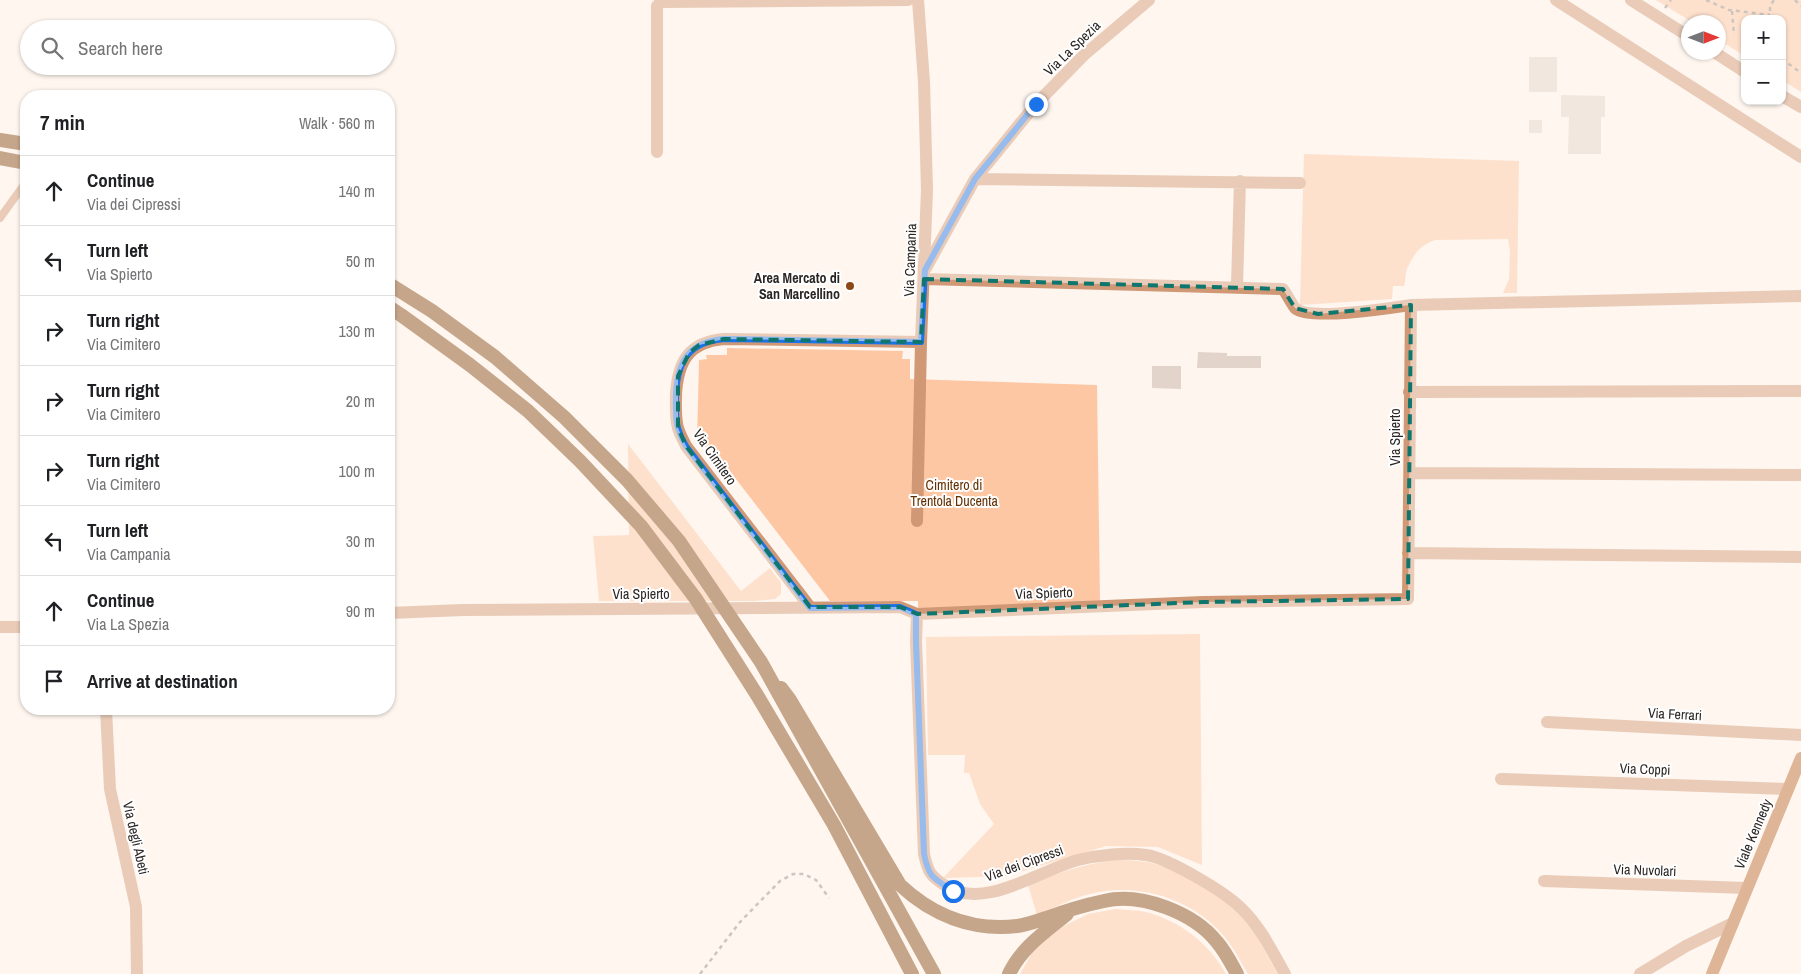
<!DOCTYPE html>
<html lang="en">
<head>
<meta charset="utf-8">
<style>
	:root { --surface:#fff; --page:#f6f6f6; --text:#202124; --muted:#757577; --line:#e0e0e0 }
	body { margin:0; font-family:"Archivo Narrow",sans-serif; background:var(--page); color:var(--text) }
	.controls { position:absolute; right:15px; top:15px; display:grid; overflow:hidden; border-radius:10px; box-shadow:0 1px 4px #0004 }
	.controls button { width:45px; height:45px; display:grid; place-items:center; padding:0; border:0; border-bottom:1px solid var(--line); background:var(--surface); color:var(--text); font:25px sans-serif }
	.compass { position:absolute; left:1681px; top:15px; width:45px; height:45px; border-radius:50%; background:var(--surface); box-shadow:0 1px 4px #0004; rotate:90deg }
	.stop { position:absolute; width:15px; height:15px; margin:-11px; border:4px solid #1a73e8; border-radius:50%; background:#fff }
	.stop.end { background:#1a73e8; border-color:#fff; box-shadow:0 1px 5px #0008 }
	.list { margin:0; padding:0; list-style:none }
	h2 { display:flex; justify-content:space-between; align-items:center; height:65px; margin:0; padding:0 20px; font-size:21px }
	h2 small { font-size:16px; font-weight:400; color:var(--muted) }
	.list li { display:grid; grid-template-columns:32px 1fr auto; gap:15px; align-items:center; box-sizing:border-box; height:70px; padding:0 20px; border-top:1px solid var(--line) }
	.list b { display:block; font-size:19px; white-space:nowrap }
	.list p { margin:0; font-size:16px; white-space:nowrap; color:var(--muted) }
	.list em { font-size:16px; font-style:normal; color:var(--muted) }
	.icon { flex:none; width:28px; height:28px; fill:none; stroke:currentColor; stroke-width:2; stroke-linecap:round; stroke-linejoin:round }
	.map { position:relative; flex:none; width:1801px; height:974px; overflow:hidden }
	.search { position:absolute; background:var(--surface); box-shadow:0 1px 4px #0004; left:20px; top:20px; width:375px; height:55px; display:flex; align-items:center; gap:12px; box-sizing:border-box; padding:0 18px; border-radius:28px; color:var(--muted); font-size:19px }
	.panel { position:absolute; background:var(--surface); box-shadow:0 1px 4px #0004; left:20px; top:90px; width:375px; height:625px; border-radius:20px }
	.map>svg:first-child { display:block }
	.green { fill:#fec7a4 }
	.building { fill:#e3d4cb }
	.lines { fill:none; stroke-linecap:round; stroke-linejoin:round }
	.path { stroke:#938c87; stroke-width:2.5; stroke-dasharray:4 4; stroke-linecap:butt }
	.service { stroke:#d09875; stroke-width:8 }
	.minor { stroke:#d09875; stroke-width:12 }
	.secondary { stroke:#b8682d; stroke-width:12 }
	.trunk { stroke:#824613; stroke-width:14 }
	.trunk-bridge { stroke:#824613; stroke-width:14 }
	.route { stroke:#1a73e8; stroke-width:6 }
	.marked { fill:none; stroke:#0f766e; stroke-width:4; stroke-dasharray:10 6; stroke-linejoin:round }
	.poi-dot { fill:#8b4916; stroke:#fff; stroke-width:2 }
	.labels { text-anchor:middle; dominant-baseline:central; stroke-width:4; stroke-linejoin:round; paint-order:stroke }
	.street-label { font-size:14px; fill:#2b2623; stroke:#fff }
	.poi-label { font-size:14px; font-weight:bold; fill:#2b2623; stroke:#fff; text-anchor:end }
	.park-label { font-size:14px; fill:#642f01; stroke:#fff }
</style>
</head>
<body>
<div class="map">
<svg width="1801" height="974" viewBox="0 0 1801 974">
	<rect width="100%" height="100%" fill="#fef5ef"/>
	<path class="green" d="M1656,0H1801V92L1782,80V19H1745V56L1719,40L1718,22H1692Z
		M1304,154L1519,161L1517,293H1503L1509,279L1510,252L1508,239L1435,240C1419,246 1414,254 1407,269C1405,274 1406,280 1404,286H1393L1392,299L1300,305Z
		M727,348L903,351L902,359H910V379L1097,385L1100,601L918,609V601H830L719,457H713V447H705V444L697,443L699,360L707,359L706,355H727Z
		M628,444L741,591L770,568L781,583V594L775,599L754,601H599L593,536L629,535Z
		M1200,634L1202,865L1158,847L1106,846L1007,876L943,878L994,824L980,804L969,773H964L965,755H928L926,637Z
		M1118,859L1147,862L1170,868L1228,902L1250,925L1278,974H1248C1240,961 1233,946 1223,935C1191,898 1137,882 1090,894C1072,898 1054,908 1037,915L1028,885C1057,872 1087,864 1118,859Z
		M1115,909C1125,910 1136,910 1146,912C1180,921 1209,943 1226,974H1020L1036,946L1052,932L1088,914Z"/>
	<path class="building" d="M1529,57H1557V92H1529Z
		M1561,95L1605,96V117H1601V154H1568L1569,117H1561Z
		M1529,120H1542V133H1529Z
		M1198,352L1227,353V356H1261V368H1197Z
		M1152,366H1181V389L1152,388Z"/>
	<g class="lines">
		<path class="path" d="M1706,0L1729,10L1770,15
			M1795,0L1801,6
			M1665,8L1671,0
			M1732,11L1734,35
			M1770,19V6L1774,0
			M1782,59L1801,73
			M700,974L740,922L780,881L793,874H804L816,880L829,898"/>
		<path class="service" d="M0,218L26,182"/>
		<path class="minor" d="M1556,0L1801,157
			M1631,0L1688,36
			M1714,52L1745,72
			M1782,96L1801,107
			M657,152V6L661,2L908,0
			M975,179L1300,183
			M926,268L975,179L1036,104L1084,55L1149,0
			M924,279L1283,289C1286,293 1293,306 1295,308C1309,321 1391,308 1411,305L1801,296
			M1237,286L1240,181
			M1409,392L1801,391
			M1410,473L1801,475
			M917,521L921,342L927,190L924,82L918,0
			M1408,553L1801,557
			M810,607L686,446C684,441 680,435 678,428C675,418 676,404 676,394C678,361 689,342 724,339L921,342
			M389,613L463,610L900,607L917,614L1203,602L1408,599L1411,305
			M917,614L916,641L924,854C928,872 930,876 946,886C984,911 1040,870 1078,860C1098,855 1126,852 1146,855C1168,858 1225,892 1241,908C1260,926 1272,951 1285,974
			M0,627H26
			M106,709L110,789L136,907L137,974
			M1547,722L1801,735
			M1501,779L1788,789
			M1544,881L1746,888
			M1640,974L1686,946L1733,923"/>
		<path class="secondary" d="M1712,974L1801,758"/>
		<path class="trunk" d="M0,140L26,144
			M0,158L26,163
			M781,688L790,700L900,885C932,915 972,931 1017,926C1027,925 1037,921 1046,918C1065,911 1085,905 1104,901C1141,892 1194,913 1217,942C1225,951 1231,963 1237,974
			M1009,974C1021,948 1045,932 1067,914"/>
		<path class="trunk-bridge" d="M389,284L432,311L495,357L564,417L627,480L679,541L761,662L934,974
			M389,307L401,315L470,365L528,411L580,461L641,526L696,599L757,695L834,825L912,974"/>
	</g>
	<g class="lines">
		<path class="route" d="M953,891C933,878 929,878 924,854L916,641V614L900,607L810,608L686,446C683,441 680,435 678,428C675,418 676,404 676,393C678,361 689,342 724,339L921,342L925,270L975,179L1036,104"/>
	</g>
	<path d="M0 0H1801V974H0ZM924,279L1283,289L1295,308L1318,314L1411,305L1408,599L1203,602L917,614L900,607H810L686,446L678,428V376L689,353L699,345L724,339L921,342Z" fill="#fef5ef" fill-opacity=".55" fill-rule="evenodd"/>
	<path class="marked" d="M924,279L1283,289L1295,308L1318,314L1411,305L1408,599L1203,602L917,614L900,607H810L686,446L678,428V376L689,353L699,345L724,339L921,342Z"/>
	<circle class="poi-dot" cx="850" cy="286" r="5"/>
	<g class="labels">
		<g class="street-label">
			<text transform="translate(1072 48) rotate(-44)">Via La Spezia</text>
			<text transform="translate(910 260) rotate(-88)">Via Campania</text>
			<text transform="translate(1395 437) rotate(-90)">Via Spierto</text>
			<text transform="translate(715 457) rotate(55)">Via Cimitero</text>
			<text transform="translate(1044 593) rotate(-2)">Via Spierto</text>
			<text x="641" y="594">Via Spierto</text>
			<text transform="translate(1675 714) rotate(3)">Via Ferrari</text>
			<text transform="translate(1645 769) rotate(2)">Via Coppi</text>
			<text transform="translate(1753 834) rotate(-67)">Viale Kennedy</text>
			<text transform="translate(136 838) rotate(77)">Via degli Abeti</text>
			<text transform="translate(1024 863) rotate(-20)">Via dei Cipressi</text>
			<text transform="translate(1645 870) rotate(2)">Via Nuvolari</text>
		</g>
		<g class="poi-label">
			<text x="840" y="278">Area Mercato di<tspan x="840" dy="16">San Marcellino</tspan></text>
		</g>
		<g class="park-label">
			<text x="954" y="485">Cimitero di<tspan x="954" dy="16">Trentola Ducenta</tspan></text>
		</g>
	</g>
</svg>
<div class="controls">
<button>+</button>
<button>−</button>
</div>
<svg class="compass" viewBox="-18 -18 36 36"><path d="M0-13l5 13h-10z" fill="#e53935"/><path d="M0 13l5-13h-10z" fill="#757577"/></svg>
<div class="stop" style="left:953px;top:891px"></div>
<div class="stop end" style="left:1036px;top:104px"></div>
<div class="search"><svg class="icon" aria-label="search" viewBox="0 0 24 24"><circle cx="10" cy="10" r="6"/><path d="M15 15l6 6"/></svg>Search here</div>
<section class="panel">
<h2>7 min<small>Walk · 560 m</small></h2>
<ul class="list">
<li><svg class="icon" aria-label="ahead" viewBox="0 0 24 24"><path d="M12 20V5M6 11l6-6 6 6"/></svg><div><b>Continue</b><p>Via dei Cipressi</p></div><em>140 m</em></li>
<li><svg class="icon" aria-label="left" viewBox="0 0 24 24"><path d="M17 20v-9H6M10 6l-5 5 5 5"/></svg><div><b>Turn left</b><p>Via Spierto</p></div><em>50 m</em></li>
<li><svg class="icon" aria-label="right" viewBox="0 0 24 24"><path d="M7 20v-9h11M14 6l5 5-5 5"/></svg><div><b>Turn right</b><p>Via Cimitero</p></div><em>130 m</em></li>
<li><svg class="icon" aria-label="right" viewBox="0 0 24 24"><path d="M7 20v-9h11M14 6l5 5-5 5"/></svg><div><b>Turn right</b><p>Via Cimitero</p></div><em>20 m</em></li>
<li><svg class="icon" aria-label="right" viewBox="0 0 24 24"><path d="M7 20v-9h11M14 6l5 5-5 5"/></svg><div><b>Turn right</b><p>Via Cimitero</p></div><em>100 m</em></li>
<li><svg class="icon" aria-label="left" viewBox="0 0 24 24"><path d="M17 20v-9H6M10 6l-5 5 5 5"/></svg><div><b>Turn left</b><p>Via Campania</p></div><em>30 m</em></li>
<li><svg class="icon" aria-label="ahead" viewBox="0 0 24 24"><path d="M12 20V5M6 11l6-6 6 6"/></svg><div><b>Continue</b><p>Via La Spezia</p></div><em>90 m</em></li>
<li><svg class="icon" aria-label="arrive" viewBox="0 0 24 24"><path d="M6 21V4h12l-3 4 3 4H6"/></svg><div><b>Arrive at destination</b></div></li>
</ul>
</section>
</div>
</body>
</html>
